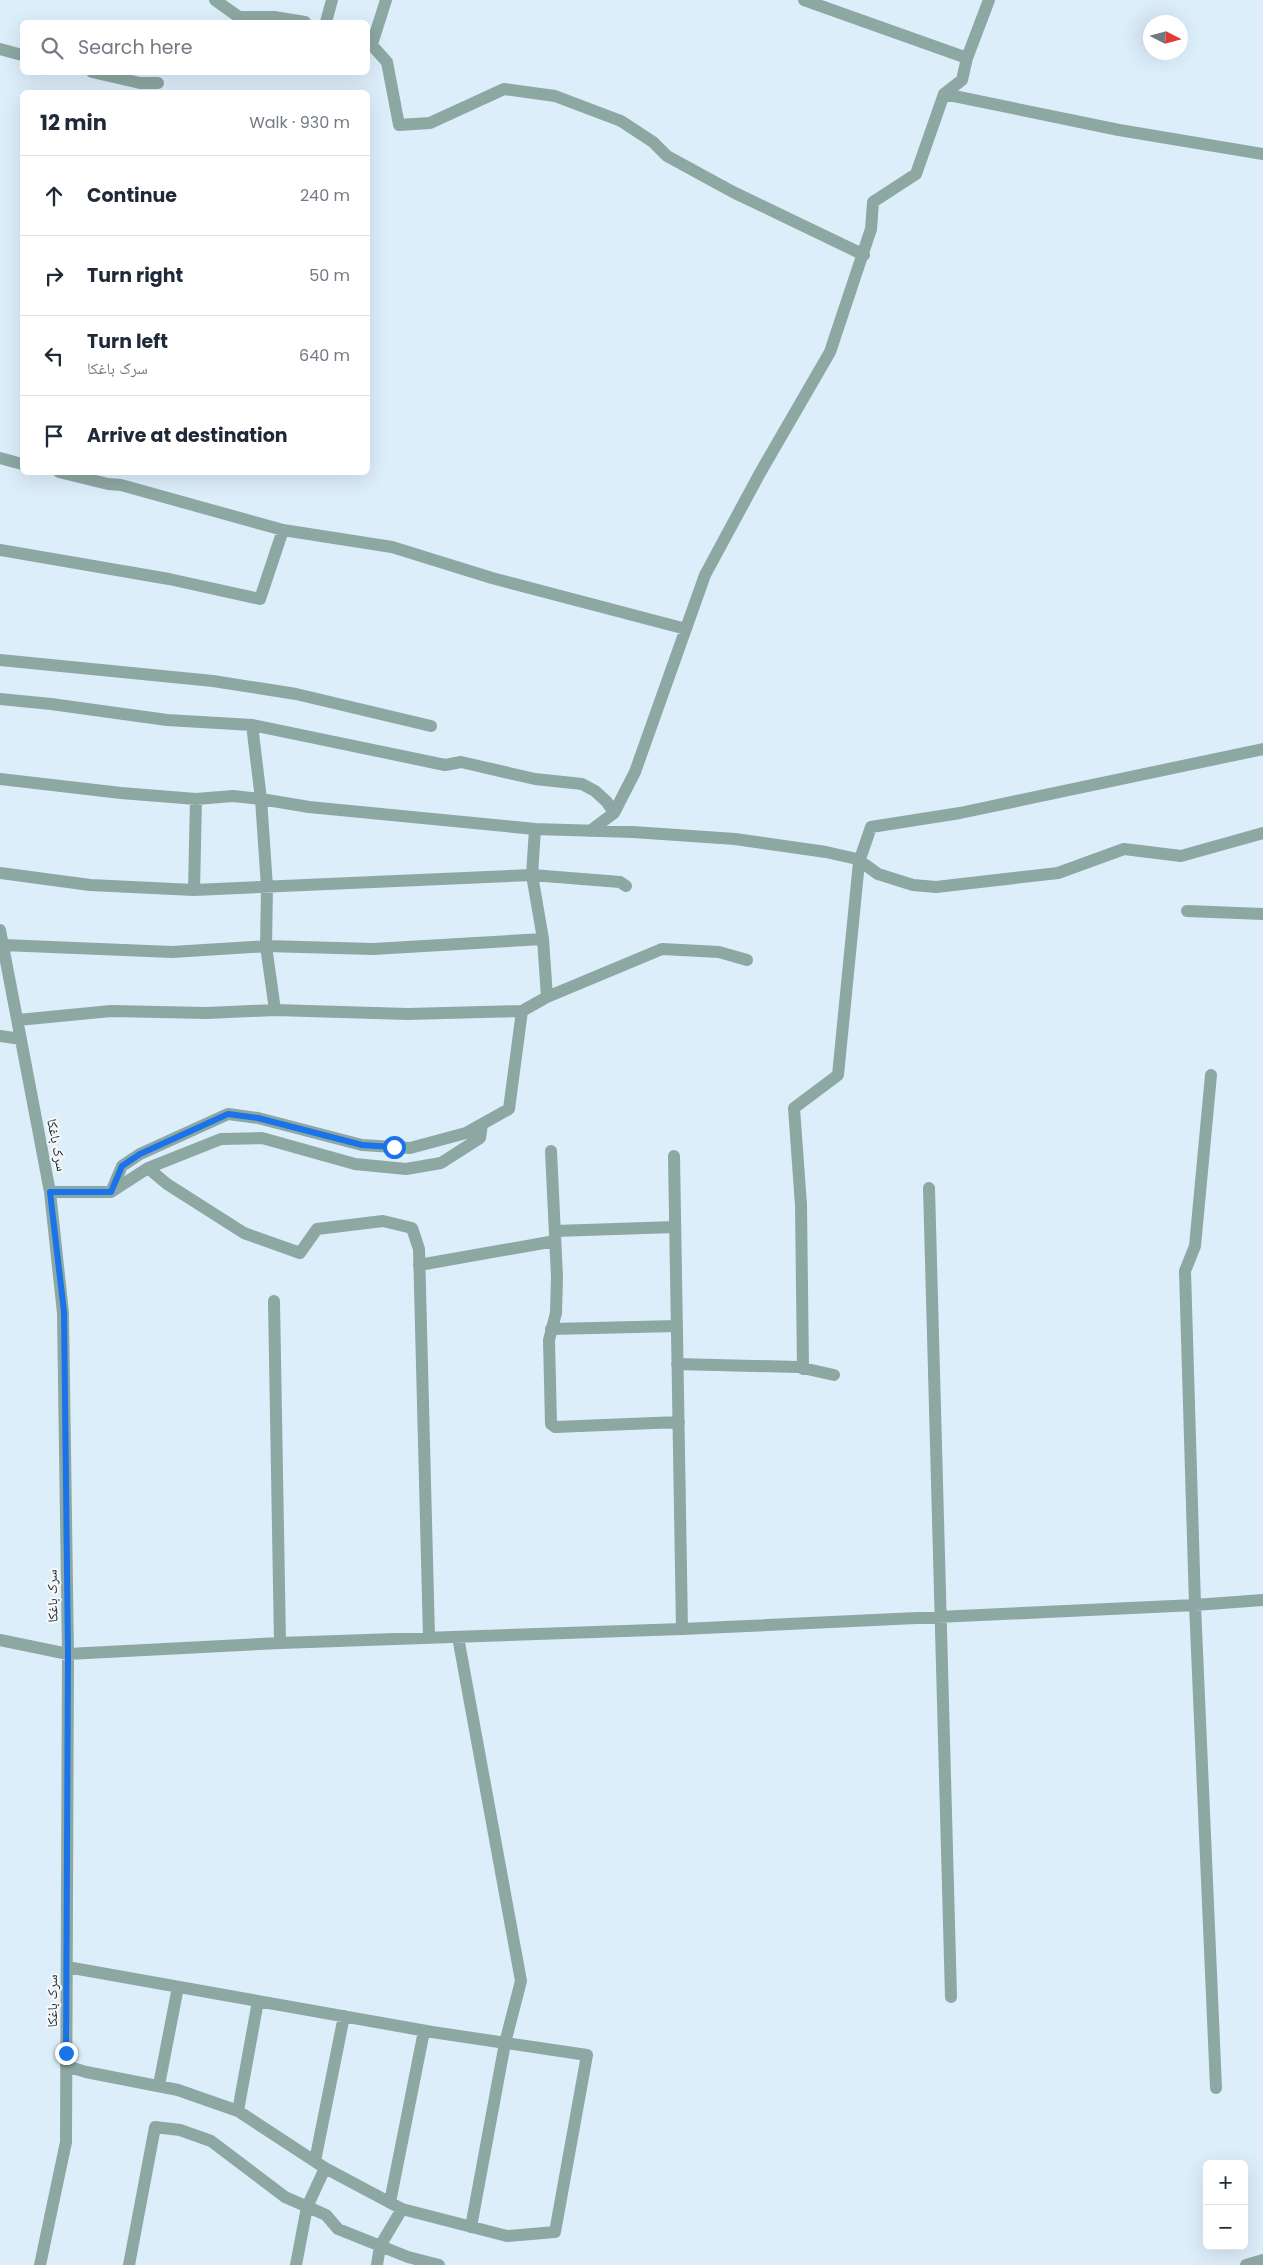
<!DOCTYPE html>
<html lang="en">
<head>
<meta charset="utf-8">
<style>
	:root { --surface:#fff; --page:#f2f2f3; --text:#1f2937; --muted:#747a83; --line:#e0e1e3 }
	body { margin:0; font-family:Poppins,"Noto Naskh Arabic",sans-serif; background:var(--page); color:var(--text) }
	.controls { position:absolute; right:15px; bottom:15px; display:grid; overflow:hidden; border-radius:8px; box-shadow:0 5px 20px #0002 }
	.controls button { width:45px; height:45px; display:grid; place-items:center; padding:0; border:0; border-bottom:1px solid var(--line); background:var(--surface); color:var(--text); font:25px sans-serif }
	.compass { position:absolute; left:1143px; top:15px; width:45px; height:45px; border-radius:50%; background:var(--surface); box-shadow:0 5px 20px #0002; rotate:96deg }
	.stop { position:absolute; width:15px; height:15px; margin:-11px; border:4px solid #1a73e8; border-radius:50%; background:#fff }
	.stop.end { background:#1a73e8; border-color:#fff; box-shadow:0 1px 5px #0008 }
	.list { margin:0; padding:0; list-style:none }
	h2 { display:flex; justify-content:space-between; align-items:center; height:65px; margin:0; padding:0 20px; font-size:21px }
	h2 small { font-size:16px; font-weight:400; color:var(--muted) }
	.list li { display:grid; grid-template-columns:32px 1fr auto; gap:15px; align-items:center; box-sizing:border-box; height:80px; padding:0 20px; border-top:1px solid var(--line) }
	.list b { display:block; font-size:19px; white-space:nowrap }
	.list p { margin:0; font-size:16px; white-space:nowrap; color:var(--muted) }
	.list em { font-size:16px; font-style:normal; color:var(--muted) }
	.icon { flex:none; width:28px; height:28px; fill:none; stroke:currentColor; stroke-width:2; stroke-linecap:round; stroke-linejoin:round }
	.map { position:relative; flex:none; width:1263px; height:2265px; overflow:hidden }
	.search { position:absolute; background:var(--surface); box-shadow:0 5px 20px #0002; left:20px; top:20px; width:350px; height:55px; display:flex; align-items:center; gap:12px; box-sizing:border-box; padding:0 18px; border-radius:8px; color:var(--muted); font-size:19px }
	.panel { position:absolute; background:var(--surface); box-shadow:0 5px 20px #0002; left:20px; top:90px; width:350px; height:385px; border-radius:8px }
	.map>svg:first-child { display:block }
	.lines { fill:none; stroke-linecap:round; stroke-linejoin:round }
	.minor { stroke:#8da7a2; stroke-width:12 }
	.route { stroke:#1a73e8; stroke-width:6 }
	.labels { text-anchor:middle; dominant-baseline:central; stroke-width:4; stroke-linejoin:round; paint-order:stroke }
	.street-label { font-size:14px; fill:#172834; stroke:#f8f8f8 }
</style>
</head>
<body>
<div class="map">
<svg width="1263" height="2265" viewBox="0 0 1263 2265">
	<rect width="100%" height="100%" fill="#ddeefb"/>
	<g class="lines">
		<path class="minor" d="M215,0L239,17H274L305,22
			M804,0L967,58
			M326,22L332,0
			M368,41L387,62L399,125L430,123L504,89L555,96L621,121L653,142L667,156L733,192L864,255
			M372,44L386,0
			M0,49L22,55
			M92,72L140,83H158
			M944,94L1119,130L1263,154
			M0,458L22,464
			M59,472L108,484L121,485L283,530L392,547L492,578L686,629
			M0,550L169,579L260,599L283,530
			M0,660L213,681L296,694L431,726
			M0,699L51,704L167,720L252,725L445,765L461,762L535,779L582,784L595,791L607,802L614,813
			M252,725L261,799L267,887L266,946L275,1010
			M0,779L121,793L196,799L233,796L261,799L309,807L535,829L633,832L735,839L826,852L857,859L878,874L913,885L936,887L1058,873L1124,849L1181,856L1263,833
			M535,829L532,875L543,939L547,997
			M590,831L614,813L635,772L705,575L760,473L830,352L871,229L873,202L916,174L944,94L962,80L967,58L989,0
			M0,873L90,885L194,890L532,875L620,882L626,886
			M194,890L196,799
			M1187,911L1263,914
			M0,930L50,1192L63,1313L68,1654L66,2142L40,2265
			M3,945L172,952L266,946L373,949L543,939
			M18,1020L111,1011L207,1013L275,1010L408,1014L522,1011L547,997L662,949L719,952L747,960
			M0,1036L21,1039
			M1211,1075L1195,1246L1185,1271L1195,1605L1216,2088
			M551,1151L557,1277L556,1313L549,1340L551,1424L555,1427L679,1422
			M674,1156L682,1629
			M148,1168L167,1184L244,1233L300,1253L317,1229L383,1221L412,1228L419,1249L429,1637
			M929,1188L951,1997
			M50,1192H111L148,1168L221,1139L262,1138L355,1164L406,1169L441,1163L480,1138L482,1124
			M111,1192L122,1166L140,1154L228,1114L258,1118L362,1145L410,1148L466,1133L509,1109L522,1011
			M555,1231L675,1227
			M419,1265L555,1241
			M274,1301L280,1643
			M551,1329L677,1326
			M677,1364L798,1367L834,1375
			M803,1369L801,1205L794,1108L838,1075L859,862L871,827L960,813L1263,749
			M458,1637L521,1981L505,2043L471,2227
			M0,1640L68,1654L280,1643L682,1629L1195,1605L1263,1600
			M66,2066L86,2072L178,2090L238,2111L325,2168L402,2209L507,2236L555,2232L587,2055L432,2032L67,1967
			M159,2085L178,1987
			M238,2111L258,2001
			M315,2161L344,2016
			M390,2202L424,2031
			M129,2265L155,2127L180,2130L211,2141L285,2197L326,2215L338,2229L408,2257L439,2265
			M296,2265L307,2207L325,2168
			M377,2265L380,2246L402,2209
			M1246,2265L1263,2260"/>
	</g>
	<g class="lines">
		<path class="route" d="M66,2053L68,1654L64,1312L50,1192H111L122,1166L140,1154L228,1114L258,1118L362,1145L394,1147"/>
	</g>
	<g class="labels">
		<g class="street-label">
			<text transform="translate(57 1145) rotate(79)">سرک باغکا</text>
			<text transform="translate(52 1596) rotate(-91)">سرک باغکا</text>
			<text transform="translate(52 2001) rotate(-90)">سرک باغکا</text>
		</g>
	</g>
</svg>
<div class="controls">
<button>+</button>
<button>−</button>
</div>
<svg class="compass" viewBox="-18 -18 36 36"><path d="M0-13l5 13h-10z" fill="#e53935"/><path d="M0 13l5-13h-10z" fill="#747a83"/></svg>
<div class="stop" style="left:394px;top:1147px"></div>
<div class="stop end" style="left:66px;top:2053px"></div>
<div class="search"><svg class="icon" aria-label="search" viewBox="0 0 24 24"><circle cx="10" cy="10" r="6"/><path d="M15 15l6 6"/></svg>Search here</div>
<section class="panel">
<h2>12 min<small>Walk · 930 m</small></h2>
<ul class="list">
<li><svg class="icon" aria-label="ahead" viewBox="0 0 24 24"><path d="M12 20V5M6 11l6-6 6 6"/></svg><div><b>Continue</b></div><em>240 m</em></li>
<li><svg class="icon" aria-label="right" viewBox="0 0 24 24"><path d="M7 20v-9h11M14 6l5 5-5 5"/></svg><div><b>Turn right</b></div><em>50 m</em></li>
<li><svg class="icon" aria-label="left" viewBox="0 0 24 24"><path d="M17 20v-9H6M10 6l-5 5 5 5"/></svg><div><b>Turn left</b><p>سرک باغکا</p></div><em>640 m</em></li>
<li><svg class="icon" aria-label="arrive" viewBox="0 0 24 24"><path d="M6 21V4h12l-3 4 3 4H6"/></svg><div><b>Arrive at destination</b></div></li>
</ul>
</section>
</div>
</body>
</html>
